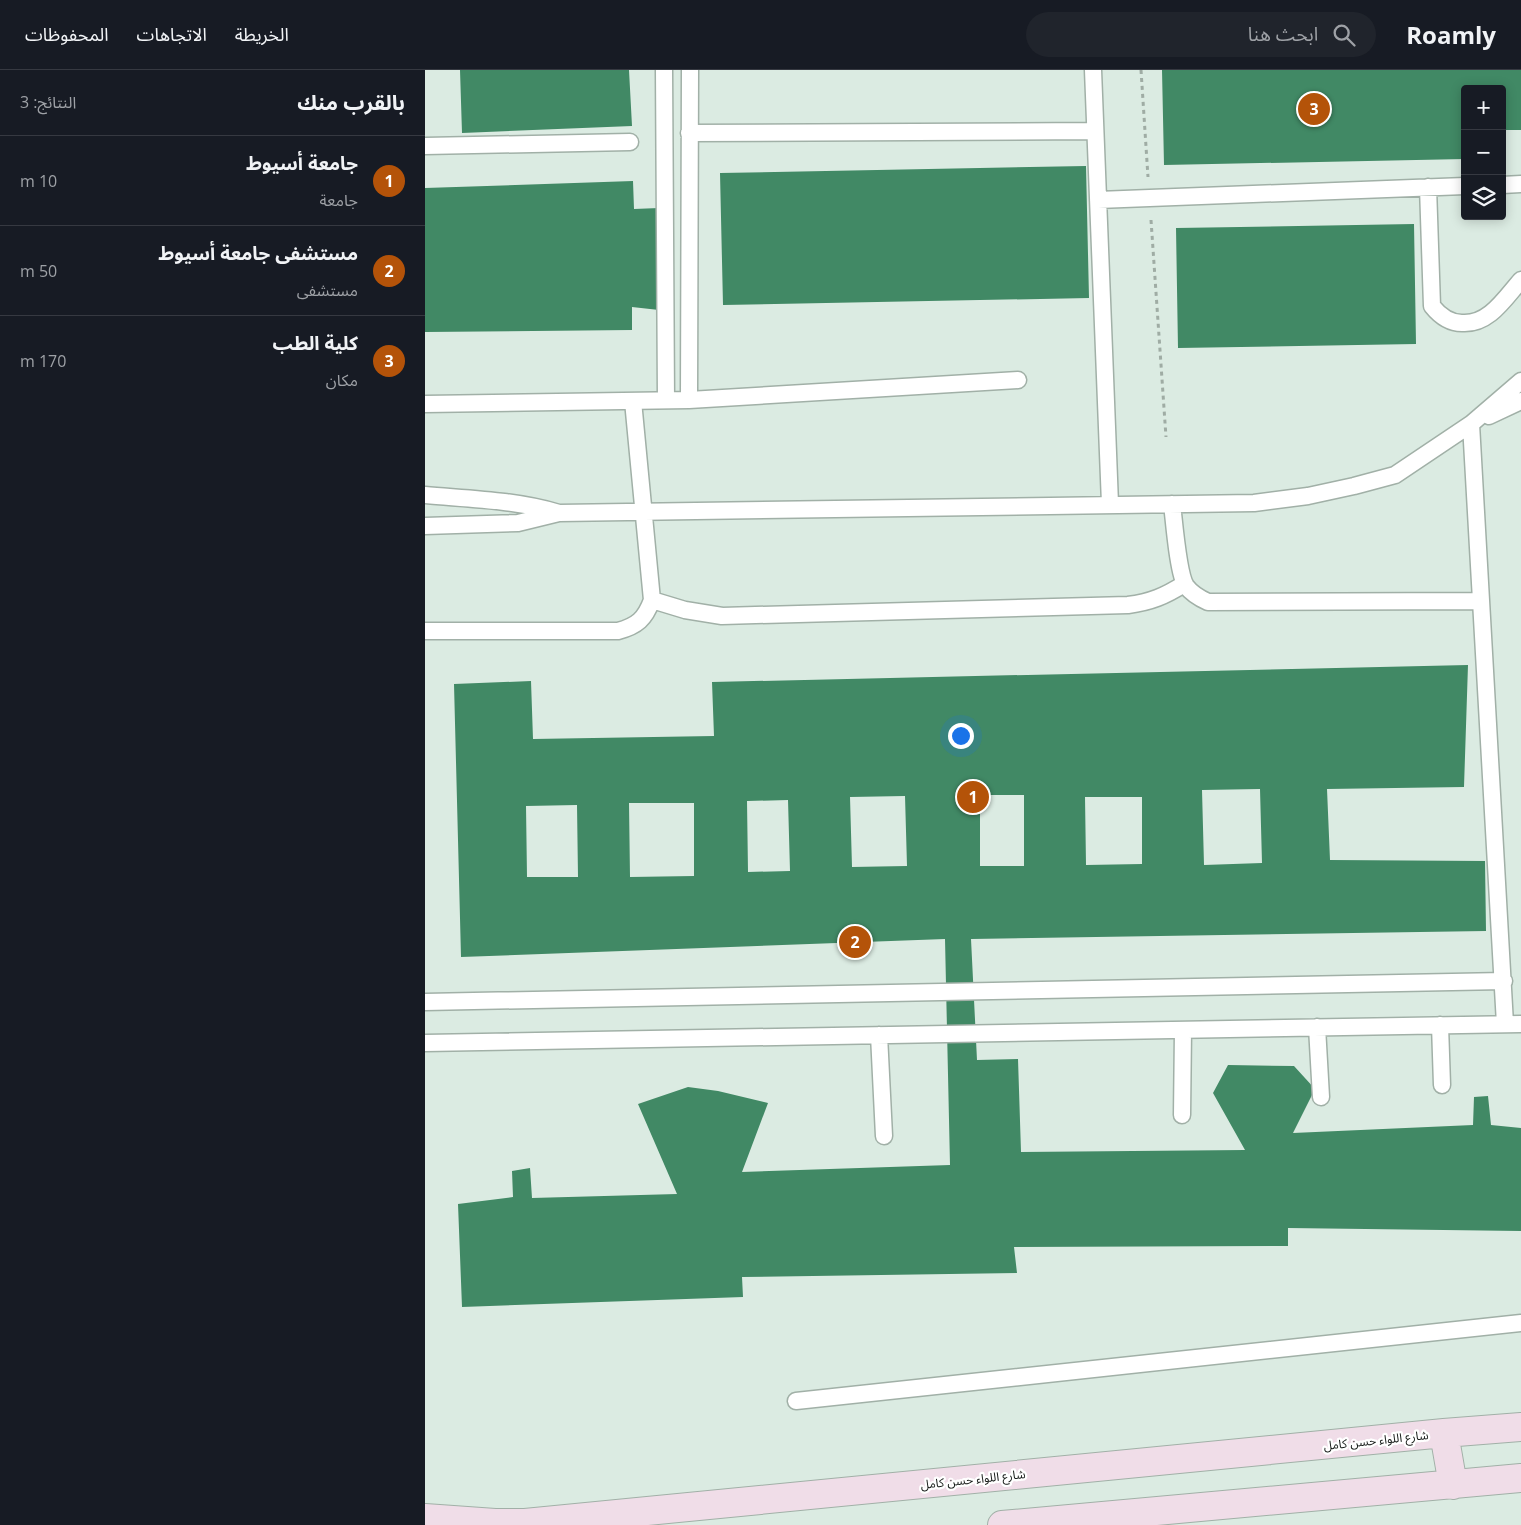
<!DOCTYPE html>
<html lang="ar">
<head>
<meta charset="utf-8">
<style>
	:root { --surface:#171b24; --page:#20242c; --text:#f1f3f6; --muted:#9ea1a6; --line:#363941; --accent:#b45309 }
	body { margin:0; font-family:"Open Sans","Noto Sans Arabic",sans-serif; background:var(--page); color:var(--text); direction:rtl }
	.controls { position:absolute; right:15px; top:15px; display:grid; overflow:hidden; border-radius:5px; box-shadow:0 2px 12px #0003 }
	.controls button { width:45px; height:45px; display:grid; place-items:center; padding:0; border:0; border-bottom:1px solid var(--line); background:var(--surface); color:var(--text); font:25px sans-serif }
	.you { position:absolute; left:535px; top:665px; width:18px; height:18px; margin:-12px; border:4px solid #fff; border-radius:50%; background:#1a73e8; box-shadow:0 0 0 8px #1a73e833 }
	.badge { display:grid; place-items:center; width:32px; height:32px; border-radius:50%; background:var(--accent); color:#fff; font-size:16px; font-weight:700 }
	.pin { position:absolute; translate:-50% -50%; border:2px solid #fff; box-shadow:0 1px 5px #0006 }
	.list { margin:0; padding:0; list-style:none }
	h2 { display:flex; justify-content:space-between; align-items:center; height:65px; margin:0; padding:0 20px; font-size:21px }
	h2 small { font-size:16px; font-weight:400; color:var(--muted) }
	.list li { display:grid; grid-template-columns:32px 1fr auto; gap:15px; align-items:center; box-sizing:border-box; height:90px; padding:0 20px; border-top:1px solid var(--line) }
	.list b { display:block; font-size:19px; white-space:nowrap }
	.list p { margin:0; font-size:16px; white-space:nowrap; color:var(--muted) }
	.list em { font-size:16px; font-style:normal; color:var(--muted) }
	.icon { flex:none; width:28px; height:28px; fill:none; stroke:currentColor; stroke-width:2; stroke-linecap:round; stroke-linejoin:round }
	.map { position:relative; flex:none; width:1096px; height:1455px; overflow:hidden; direction:ltr }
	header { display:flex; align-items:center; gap:30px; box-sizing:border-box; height:70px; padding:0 25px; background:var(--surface); border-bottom:1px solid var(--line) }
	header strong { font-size:24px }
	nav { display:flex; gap:28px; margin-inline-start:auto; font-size:18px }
	.search { width:350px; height:45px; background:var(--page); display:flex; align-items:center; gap:12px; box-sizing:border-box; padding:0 18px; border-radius:28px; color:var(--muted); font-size:19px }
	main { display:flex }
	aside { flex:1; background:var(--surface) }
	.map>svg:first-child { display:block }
	.building { fill:#418965; fill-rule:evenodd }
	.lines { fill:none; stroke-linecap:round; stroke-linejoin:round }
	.service-casing { stroke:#a1b0a7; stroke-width:19 }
	.secondary-casing { stroke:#a1b0a7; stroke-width:30 }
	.path { stroke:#9faca4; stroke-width:3; stroke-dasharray:4 4; stroke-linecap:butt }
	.service { stroke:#fff; stroke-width:16 }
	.secondary { stroke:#f0dde8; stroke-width:28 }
	.labels { text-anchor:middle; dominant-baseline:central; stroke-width:4.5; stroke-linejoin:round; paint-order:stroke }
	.street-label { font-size:12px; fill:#151a17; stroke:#fff }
</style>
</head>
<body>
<header>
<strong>Roamly</strong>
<div class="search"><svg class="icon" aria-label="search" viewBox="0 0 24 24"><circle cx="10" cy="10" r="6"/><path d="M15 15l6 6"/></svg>ابحث هنا</div>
<nav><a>الخريطة</a><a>الاتجاهات</a><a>المحفوظات</a></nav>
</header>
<main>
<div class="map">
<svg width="1096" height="1455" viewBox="0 0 1096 1455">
	<rect width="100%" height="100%" fill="#dbebe2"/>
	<path class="building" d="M35,0H204L207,56L37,63Z
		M737,0H1096V60H1077V19H1040V89L739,95Z
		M661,96L664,228L298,235L295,103Z
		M208,111L209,139L234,138V240L207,237V260L0,262V118Z
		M989,154L991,274L753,278L751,158Z
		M1043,595L1039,717L902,719L905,790L1060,791L1061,861L546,869L552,990L593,989L596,1082L820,1080L788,1023L803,995L869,996L890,1019L868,1063L1048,1055L1049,1027L1063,1026L1066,1055L1096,1058V1161L863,1158V1176L589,1177L592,1203L317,1207L318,1227L37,1237L33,1134L88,1127L87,1101L105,1098L107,1128L252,1124L213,1034L263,1017L293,1021L343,1033L317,1102L525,1095L520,869L36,887L29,614L106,611L108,669L289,666L287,612ZM835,719L837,793L779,795L777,720ZM555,725H599V796H555ZM480,726L482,796L427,797L425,727ZM660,727H717V794L661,795ZM363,730L365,801L323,802L322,731ZM204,733H269V806L205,807ZM152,735L153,807H102L101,736Z"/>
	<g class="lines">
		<g class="service-casing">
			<path id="service" d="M239,0L241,330
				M668,0L685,434
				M264,63L670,61
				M0,76L205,72
				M1077,115L1096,114
				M1003,117L1007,236C1015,246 1024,253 1037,253C1064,255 1080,228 1096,210
				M673,130L1040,116
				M264,330L265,0
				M0,334L264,330L593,310
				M1064,346L1096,331
				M1046,354L1080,954
				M0,425C45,429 91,430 134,443
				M747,434C749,450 753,504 761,516C767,524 774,528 783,532L1056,531
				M0,456L93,453L134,443L829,433L883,426L929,416L970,405L1046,354L1096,311
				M227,530L260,540L297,546L703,535C726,532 740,526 759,514
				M0,561H193C212,556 220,549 227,530L208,331
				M0,932L1079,911
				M1015,955L1017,1015
				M892,957L896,1027
				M454,965L459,1066
				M0,973L1096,954
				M757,1045L758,960
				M371,1331L1096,1253"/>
		</g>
		<g class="secondary-casing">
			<path id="secondary" d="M1019,1363L1028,1415
				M0,1448L70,1453H100L1019,1363L1096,1357
				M577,1455L1096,1408"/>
		</g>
		<path class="path" d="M716,0L723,107
			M726,150L741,367"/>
		<use href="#service" class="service"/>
		<use href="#secondary" class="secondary"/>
	</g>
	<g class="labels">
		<g class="street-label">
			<text transform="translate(951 1370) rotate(-6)">شارع اللواء حسن كامل</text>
			<text transform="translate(548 1409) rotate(-6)">شارع اللواء حسن كامل</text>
		</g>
	</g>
</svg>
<div class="controls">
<button>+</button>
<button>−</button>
<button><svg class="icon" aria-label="layers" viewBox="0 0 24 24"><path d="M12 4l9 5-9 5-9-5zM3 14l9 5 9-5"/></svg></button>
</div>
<div class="you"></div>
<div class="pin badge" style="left:548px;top:727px">1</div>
<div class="pin badge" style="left:430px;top:872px">2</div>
<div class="pin badge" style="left:889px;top:39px">3</div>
</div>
<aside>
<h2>بالقرب منك<small>النتائج: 3</small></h2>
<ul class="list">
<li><span class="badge">1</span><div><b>جامعة أسيوط</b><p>جامعة</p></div><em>10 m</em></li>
<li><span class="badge">2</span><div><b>مستشفی جامعة أسيوط</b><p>مستشفى</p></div><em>50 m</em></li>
<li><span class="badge">3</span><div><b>كلية الطب</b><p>مكان</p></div><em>170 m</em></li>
</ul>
</aside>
</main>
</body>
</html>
